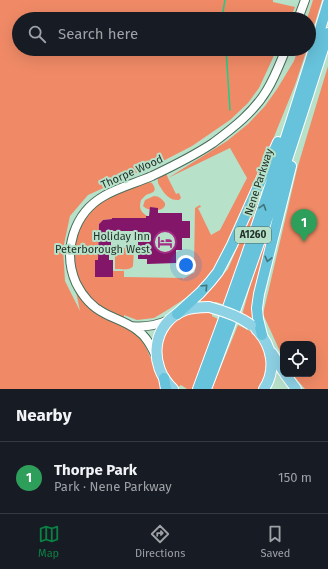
<!DOCTYPE html>
<html lang="en">
<head>
<meta charset="utf-8">
<style>
	:root { --surface:#171b24; --page:#242831; --text:#f1f3f6; --muted:#9ea1a6; --line:#363941; --accent:#0b8043 }
	body { margin:0; font-family:"Fira Sans",sans-serif; background:var(--page); color:var(--text) }
	.controls { position:absolute; right:12px; bottom:12px; display:grid; overflow:hidden; border-radius:8px; box-shadow:0 4px 16px #0002 }
	.controls button { width:36px; height:36px; display:grid; place-items:center; padding:0; border:0; border-bottom:1px solid var(--line); background:var(--surface); color:var(--text); font:20px sans-serif }
	.you { position:absolute; left:186px; top:265px; width:14px; height:14px; margin:-10px; border:3px solid #fff; border-radius:50%; background:#1a73e8; box-shadow:0 0 0 6px #1a73e833 }
	.badge { display:grid; place-items:center; width:26px; height:26px; border-radius:50%; background:var(--accent); color:#fff; font-size:13px; font-weight:700 }
	.pin { position:absolute; translate:-50% -33px; filter:drop-shadow(0 1px 2px #0008) }
	.pin::after { content:''; position:absolute; top:21px; width:14px; height:12px; background:inherit; clip-path:polygon(0 0,100% 0,50% 100%) }
	.list { margin:0; padding:0; list-style:none }
	h2 { display:flex; justify-content:space-between; align-items:center; height:52px; margin:0; padding:0 16px; font-size:17px }
	h2 small { font-size:13px; font-weight:400; color:var(--muted) }
	.list li { display:grid; grid-template-columns:26px 1fr auto; gap:12px; align-items:center; box-sizing:border-box; height:72px; padding:0 16px; border-top:1px solid var(--line) }
	.list b { display:block; font-size:15px; white-space:nowrap }
	.list p { margin:0; font-size:13px; white-space:nowrap; color:var(--muted) }
	.list em { font-size:13px; font-style:normal; color:var(--muted) }
	.icon { flex:none; width:22px; height:22px; fill:none; stroke:currentColor; stroke-width:2; stroke-linecap:round; stroke-linejoin:round }
	.map { position:relative; flex:none; width:328px; height:389px; overflow:hidden }
	.search { position:absolute; background:var(--surface); box-shadow:0 4px 16px #0002; left:12px; right:12px; top:12px; height:44px; display:flex; align-items:center; gap:10px; box-sizing:border-box; padding:0 14px; border-radius:22px; color:var(--muted); font-size:15px }
	.sheet { height:124px; background:var(--surface) }
	nav { display:flex; justify-content:space-around; align-items:center; box-sizing:border-box; height:56px; border-top:1px solid var(--line); background:var(--surface); font-size:11px; color:var(--muted) }
	nav a { display:grid; justify-items:center; gap:2px }
	nav .on { color:var(--accent) }
	.map>svg:first-child { display:block }
	.green { fill:#f08a66 }
	.lines { fill:none; stroke-linecap:round; stroke-linejoin:round }
	.stream { stroke:#1acf8a; stroke-width:1.5 }
	.building { fill:#84166a }
	.tertiary-casing { stroke:#486e5a; stroke-width:10 }
	.primary-casing { stroke:#fff; stroke-width:12 }
	.trunk-casing { stroke:#fff; stroke-width:12 }
	.tertiary { stroke:#fff; stroke-width:8 }
	.primary { stroke:#8dd1e4; stroke-width:10 }
	.trunk { stroke:#67c2db; stroke-width:10 }
	.primary-bridge-casing { stroke:#fff; stroke-width:12; stroke-linecap:butt }
	.primary-bridge { stroke:#8dd1e4; stroke-width:10 }
	.oneway { stroke:#417379 }
	.labels { text-anchor:middle; dominant-baseline:central; stroke-width:4; stroke-linejoin:round; paint-order:stroke }
	.shield { fill:#b8e1ca; stroke:#4f6659; stroke-width:1 }
	.shield-label { font-size:10px; font-weight:bold; fill:#223229 }
	.street-label { font-size:11px; fill:#223229; stroke:#b8e1ca }
	.poi-label { font-size:11px; fill:#223229; stroke:#b8e1ca; text-anchor:end }
</style>
</head>
<body>
<div class="map">
<svg width="328" height="389" viewBox="0 0 328 389">
	<rect width="100%" height="100%" fill="#b8e1ca"/>
	<path class="green" d="M0,0H273V2L295,7L290,19H19V49H277L259,88L248,103L230,120L192,146L165,160L88,195L70,216L63,249L65,281L80,311L75,287L87,305L136,331L143,341L152,361L161,380L162,389H0Z
		M313,0H322L309,42V19H307Z
		M298,49H307L295,85L252,191L219,265L195,292L169,309L154,318L137,320L124,315V318C110,312 98,307 88,295C68,272 71,233 92,211C108,194 127,191 148,182L152,183C158,192 153,192 146,195C145,196 142,199 141,200C139,208 140,211 147,216H146V218H113L112,219L103,220L99,224L98,260L95,277H113V271H124V277L183,278V279L195,272L194,266L195,208L200,205L201,207L198,208L211,235L220,230L247,178L230,148L168,178L176,194L179,193L181,198L179,200C171,201 165,195 161,188C159,185 157,182 158,179C159,175 163,174 166,173L168,178L227,141L248,124L265,106L277,89L294,61Z
		M328,66V389H305L292,374H313V344H283V358L263,314L297,169Z
		M275,161L225,305L216,302H199L213,287L228,269Z
		M154,196C159,196 162,199 165,203V206L162,209C156,211 148,211 143,206L145,200Z
		M281,197L258,323L250,318L242,315L252,280Z
		M115,247H120L121,248C125,248 131,246 134,250L133,266C130,271 121,269 115,269Z
		M194,311H204L212,314V316L220,320L194,389H187L181,385L178,387C175,382 170,377 167,372C152,340 164,324 194,311Z
		M238,325L250,331L252,329C260,342 272,358 268,374C266,379 263,384 261,389H212Z"/>
	<g class="lines">
		<path class="stream" d="M224,19L223,12L225,0
			M226,49L230,110"/>
	</g>
	<path class="building" d="M150,207L158,208V213H182V221H190V238H182V250H176V263L147,264V259H138V236H137V231H111V249H109V260H113V277H95V260H98L99,224L103,220L112,219V218H146V216H149Z"/>
	<g class="lines">
		<g class="tertiary-casing">
			<path id="tertiary" d="M298,19L305,0
				M131,326C145,328 157,325 169,320
				M156,356C151,346 146,336 137,330C127,322 115,319 104,313C92,307 82,295 76,283C62,251 74,213 104,196C119,187 136,183 152,176C171,167 195,155 213,143C233,128 254,112 267,90C275,77 280,63 286,49"/>
		</g>
		<g class="primary-casing">
			<path id="primary" d="M256,329C272,345 277,369 264,389
				M272,353L283,371
				M285,374L296,389
				M173,389C148,366 151,323 185,310C193,307 201,307 209,307"/>
		</g>
		<g class="trunk-casing">
			<path id="trunk" d="M177,314L200,293L210,282L218,272L232,245L278,142
				M262,335L258,319L257,308L259,294L291,166
				M164,378L166,389
				M198,389C246,262 289,133 328,3
				M206,389C251,272 290,152 328,33"/>
		</g>
		<use href="#tertiary" class="tertiary"/>
		<use href="#primary" class="primary"/>
		<use href="#trunk" class="trunk"/>
		<g class="primary-bridge-casing">
			<path id="primary-bridge" d="M209,307C224,311 239,316 251,325"/>
		</g>
		<use href="#primary-bridge" class="primary-bridge"/>
	</g>
	<defs><path id="oneway-chevron" d="M-2-3.5L2.5 0L-2 3.5" fill="none" stroke-width="1.6" stroke-linecap="round" stroke-linejoin="round"/></defs>
	<g class="oneway">
		<use href="#oneway-chevron" transform="translate(263 207) rotate(-72)"/>
		<use href="#oneway-chevron" transform="translate(268 259) rotate(104)"/>
		<use href="#oneway-chevron" transform="translate(205 287) rotate(-46)"/>
	</g>
	<defs>
		<g id="hotel-ring" transform="scale(1.15)"><circle r="9.5" fill="#b8e1ca" stroke="#a32c84" stroke-width="1.5"/><path d="M-6-4.5h1.5V1H6V5H4.5V3h-9V5H-6ZM-4 0a1.8 1.8 0 1 1 3.6 0ZM.5 0V-2.5h3Q6-2.5 6 0Z" fill="#a32c84"/></g>
	</defs>
	<g fill-rule="evenodd">
		<use href="#hotel-ring" x="165" y="242"/>
	</g>
	<g class="labels">
		<rect class="shield" x="235" y="227" width="36" height="16" rx="3"/>
		<g class="shield-label">
			<text x="253" y="235">A1260</text>
		</g>
		<g class="street-label">
			<text transform="translate(132 172) rotate(-24)">Thorpe Wood</text>
			<text transform="translate(259 182) rotate(-72)">Nene Parkway</text>
		</g>
		<g class="poi-label">
			<text x="150" y="236">Holiday Inn<tspan x="150" dy="13">Peterborough West</tspan></text>
		</g>
	</g>
</svg>
<div class="controls">
<button><svg class="icon" aria-label="locate" viewBox="0 0 24 24"><circle cx="12" cy="12" r="6"/><path d="M12 2v4M12 18v4M2 12h4M18 12h4"/></svg></button>
</div>
<div class="you"></div>
<div class="pin badge" style="left:304px;top:242px;background:#2e9e5b">1</div>
<div class="search"><svg class="icon" aria-label="search" viewBox="0 0 24 24"><circle cx="10" cy="10" r="6"/><path d="M15 15l6 6"/></svg>Search here</div>
</div>
<section class="sheet">
<h2>Nearby<small></small></h2>
<ul class="list">
<li><span class="badge" style="background:#2e9e5b">1</span><div><b>Thorpe Park</b><p>Park · Nene Parkway</p></div><em>150 m</em></li>
</ul>
</section>
<nav>
<a class="on"><svg class="icon" aria-label="map" viewBox="0 0 24 24"><path d="M3 6l6-2 6 2 6-2v14l-6 2-6-2-6 2zM9 4v14M15 6v14"/></svg>Map</a>
<a><svg class="icon" aria-label="directions" viewBox="0 0 24 24"><path d="M12 3l9 9-9 9-9-9zM9 14v-3h6M13 9l2 2-2 2"/></svg>Directions</a>
<a><svg class="icon" aria-label="saved" viewBox="0 0 24 24"><path d="M7 4h10v16l-5-4-5 4z"/></svg>Saved</a>
</nav>
</body>
</html>
